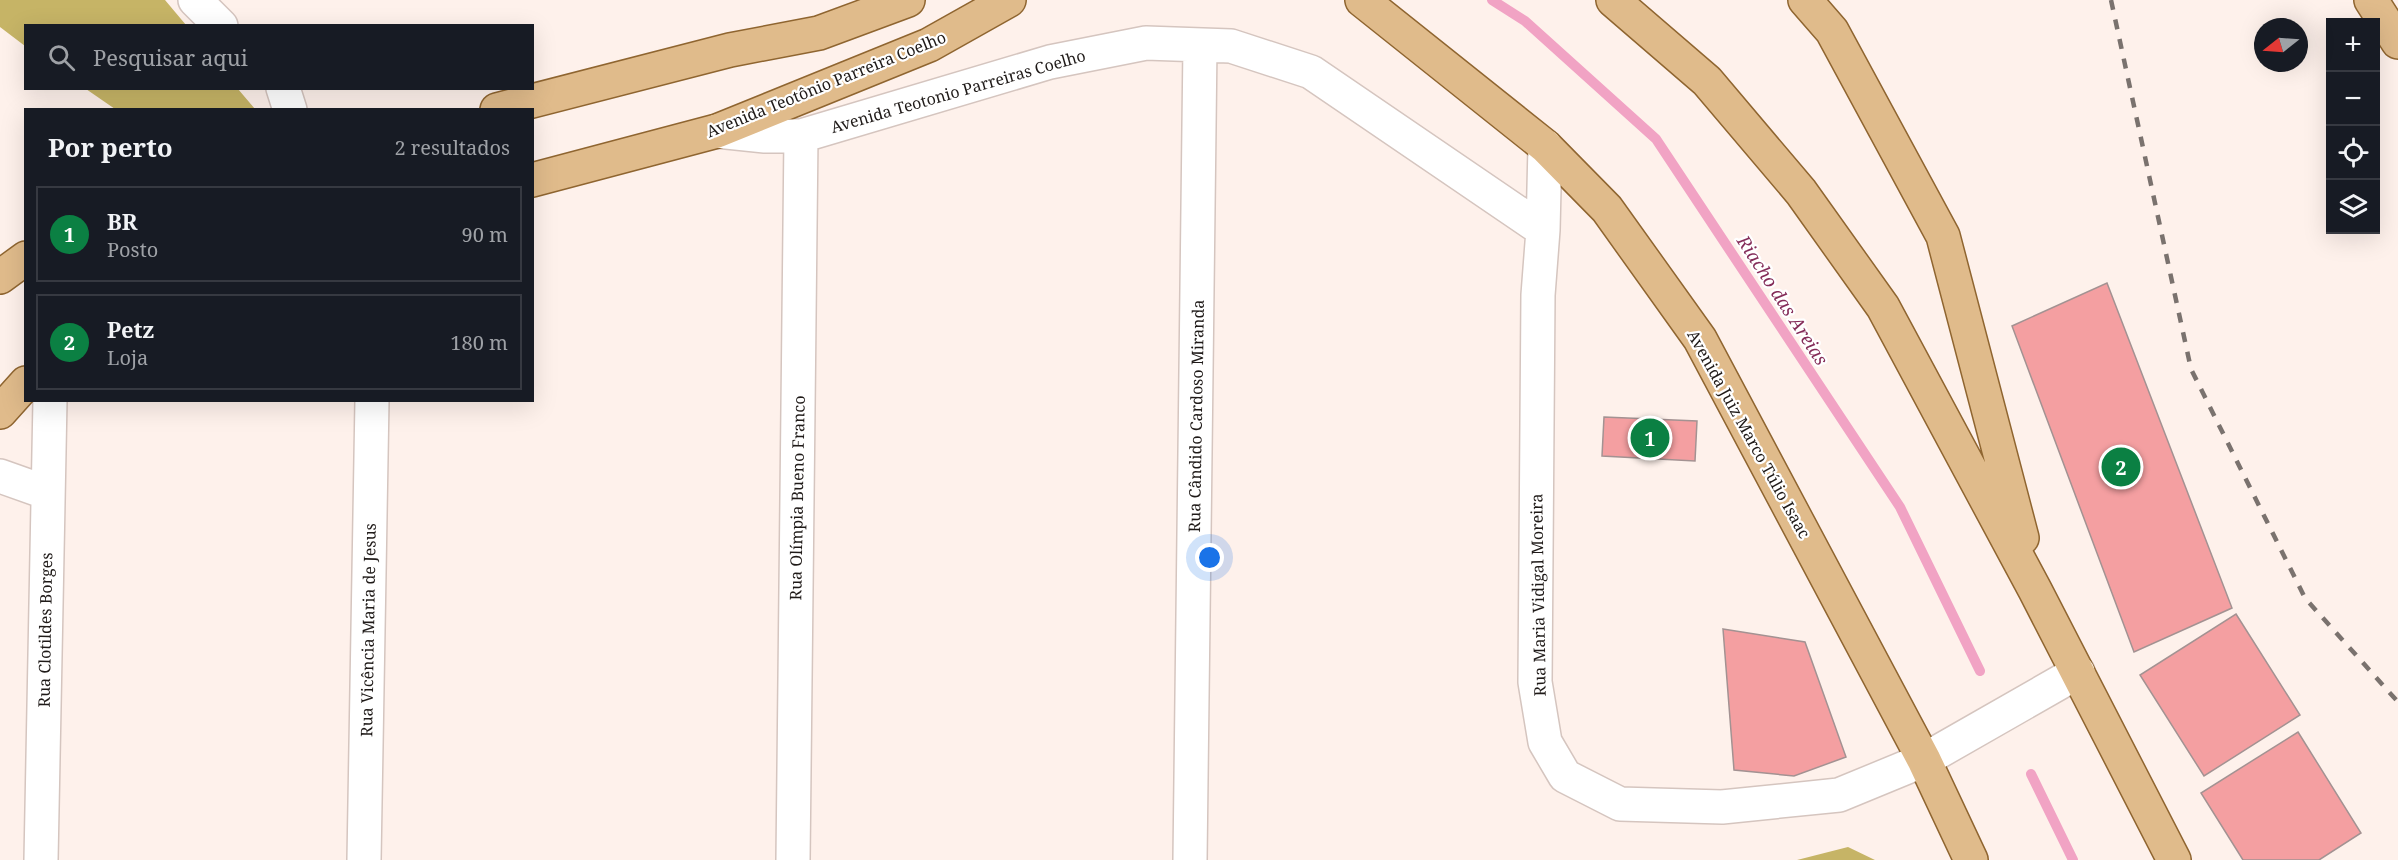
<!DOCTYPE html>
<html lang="pt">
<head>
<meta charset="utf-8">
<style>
	:root { --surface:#171b24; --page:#242831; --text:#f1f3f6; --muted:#9ea1a6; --line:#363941; --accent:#0b8043 }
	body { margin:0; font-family:"Noto Serif",serif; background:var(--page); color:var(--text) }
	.controls { position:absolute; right:18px; top:18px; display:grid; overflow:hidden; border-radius:0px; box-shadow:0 6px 24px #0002 }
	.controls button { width:54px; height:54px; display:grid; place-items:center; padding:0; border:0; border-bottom:2px solid var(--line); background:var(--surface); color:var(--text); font:30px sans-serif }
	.compass { position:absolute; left:2254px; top:18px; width:54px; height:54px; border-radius:50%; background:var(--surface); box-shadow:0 6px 24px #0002; rotate:253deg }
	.you { position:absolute; left:1210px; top:558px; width:21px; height:21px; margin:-15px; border:4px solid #fff; border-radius:50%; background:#1a73e8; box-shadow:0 0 0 9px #1a73e833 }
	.badge { display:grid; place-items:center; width:39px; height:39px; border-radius:50%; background:var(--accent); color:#fff; font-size:20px; font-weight:700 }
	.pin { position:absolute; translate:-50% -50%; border:3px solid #fff; box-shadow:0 2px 6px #0006 }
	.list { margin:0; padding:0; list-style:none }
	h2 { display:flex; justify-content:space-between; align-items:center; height:78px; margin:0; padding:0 24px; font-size:26px }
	h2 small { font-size:20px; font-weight:400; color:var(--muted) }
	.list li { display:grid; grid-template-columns:39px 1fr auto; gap:18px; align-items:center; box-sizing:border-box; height:96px; margin:0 12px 12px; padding:0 12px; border:2px solid var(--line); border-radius:0px }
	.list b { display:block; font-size:22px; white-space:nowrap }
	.list p { margin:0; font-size:20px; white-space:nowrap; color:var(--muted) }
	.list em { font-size:20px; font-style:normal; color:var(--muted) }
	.icon { flex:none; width:33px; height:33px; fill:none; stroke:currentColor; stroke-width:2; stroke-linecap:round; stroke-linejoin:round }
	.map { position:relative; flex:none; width:2398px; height:860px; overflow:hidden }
	.search { position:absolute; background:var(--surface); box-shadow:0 6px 24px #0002; left:24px; top:24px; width:510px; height:66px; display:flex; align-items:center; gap:15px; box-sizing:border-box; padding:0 21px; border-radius:0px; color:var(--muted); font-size:22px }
	.panel { position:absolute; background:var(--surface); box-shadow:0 6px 24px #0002; left:24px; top:108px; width:510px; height:294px; border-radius:0px }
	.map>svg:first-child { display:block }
	.forest { fill:#c6b466 }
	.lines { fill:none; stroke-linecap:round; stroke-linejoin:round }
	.stream { stroke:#f1a3c4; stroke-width:10 }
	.building { fill:#f49fa1; stroke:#a39292; stroke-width:1.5 }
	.minor-casing { stroke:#d5c5bf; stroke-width:36 }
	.major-casing { stroke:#8f6530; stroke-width:36 }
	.minor { stroke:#fff; stroke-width:33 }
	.major { stroke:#e0bb8b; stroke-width:33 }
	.rail { stroke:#7a726e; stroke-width:4.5; stroke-dasharray:10 10; stroke-linecap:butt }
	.labels { text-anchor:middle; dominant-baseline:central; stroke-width:4.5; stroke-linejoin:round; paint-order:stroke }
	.street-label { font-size:16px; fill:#1f1a18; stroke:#fff }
	.water-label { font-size:18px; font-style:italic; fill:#842c59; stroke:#fff }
</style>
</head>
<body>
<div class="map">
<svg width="2398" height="860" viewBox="0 0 2398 860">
	<rect width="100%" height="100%" fill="#fef1eb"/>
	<path class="forest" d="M0,0H165L186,25L26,26L25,46L0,27Z
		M86,89H238L255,109H115Z
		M1848,847L1875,860H1797Z"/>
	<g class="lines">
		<path class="stream" d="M1492,0L1525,21L1656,139L1900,507L1980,671
			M2031,774L2073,860"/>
	</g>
	<path class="building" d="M2107,283L2232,608L2134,652L2012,326Z
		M1604,417L1697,421L1695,461L1602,456Z
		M2236,614L2300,715L2204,776L2140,675Z
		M1723,629L1805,642L1846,757L1794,776L1734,770Z
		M2298,732L2361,833L2319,860H2243L2201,793Z"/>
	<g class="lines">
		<g class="minor-casing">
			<path id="minor" d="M195,0L221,26
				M283,88L290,110
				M717,131L765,136H801L1050,62L1146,43L1231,46L1311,72L1543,230
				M1545,146L1543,230L1538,295L1535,682L1545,742L1565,776L1620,804L1722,807L1839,795L1924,760L2078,672
				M0,476L48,493
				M41,860L50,400
				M364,860L372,400
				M793,860L801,136
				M1190,860L1200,45"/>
		</g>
		<g class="major-casing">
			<path id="major" d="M1362,0L1545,146L1607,209L1700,339L1924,760L1971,860
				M1613,0L1707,81L1801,192L1883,307L2035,590L2174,860
				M1805,0L1832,31L1943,236L2022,538
				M2371,0L2398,42
				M497,110L730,50L819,33L908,0
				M532,180L717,131L929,45L1009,0
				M0,277L26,258
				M0,412L26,383"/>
		</g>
		<use href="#minor" class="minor"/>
		<use href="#major" class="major"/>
		<path class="rail" d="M2111,0L2191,369L2305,598L2398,702"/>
	</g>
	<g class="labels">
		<g class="street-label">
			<text transform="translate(826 84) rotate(-22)">Avenida Teotônio Parreira Coelho</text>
			<text transform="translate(958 91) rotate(-16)">Avenida Teotonio Parreiras Coelho</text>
			<text transform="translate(1196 416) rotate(-89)">Rua Cândido Cardoso Miranda</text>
			<text transform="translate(1749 434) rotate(61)">Avenida Juiz Marco Túlio Isaac</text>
			<text transform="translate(797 498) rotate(-89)">Rua Olímpia Bueno Franco</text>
			<text transform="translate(1538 595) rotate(-91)">Rua Maria Vidigal Moreira</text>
			<text transform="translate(45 630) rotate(-89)">Rua Clotildes Borges</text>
			<text transform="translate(368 630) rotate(-89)">Rua Vicência Maria de Jesus</text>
		</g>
		<g class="water-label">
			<text transform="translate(1783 300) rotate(57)">Riacho das Areias</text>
		</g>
	</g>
</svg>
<div class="controls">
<button>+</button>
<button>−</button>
<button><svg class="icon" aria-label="locate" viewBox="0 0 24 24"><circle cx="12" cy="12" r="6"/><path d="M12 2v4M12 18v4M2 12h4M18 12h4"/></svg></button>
<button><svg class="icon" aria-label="layers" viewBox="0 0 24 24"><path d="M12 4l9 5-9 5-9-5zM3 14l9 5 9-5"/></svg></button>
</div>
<svg class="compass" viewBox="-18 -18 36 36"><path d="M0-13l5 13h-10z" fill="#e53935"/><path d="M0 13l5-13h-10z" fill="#9ea1a6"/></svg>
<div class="you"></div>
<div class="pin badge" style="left:1650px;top:438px">1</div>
<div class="pin badge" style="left:2121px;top:467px">2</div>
<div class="search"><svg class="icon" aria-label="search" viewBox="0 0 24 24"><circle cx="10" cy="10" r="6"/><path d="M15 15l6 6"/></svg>Pesquisar aqui</div>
<section class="panel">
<h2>Por perto<small>2 resultados</small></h2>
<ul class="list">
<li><span class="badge">1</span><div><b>BR</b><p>Posto</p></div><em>90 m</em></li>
<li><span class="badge">2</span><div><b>Petz</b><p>Loja</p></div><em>180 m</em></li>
</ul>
</section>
</div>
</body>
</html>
